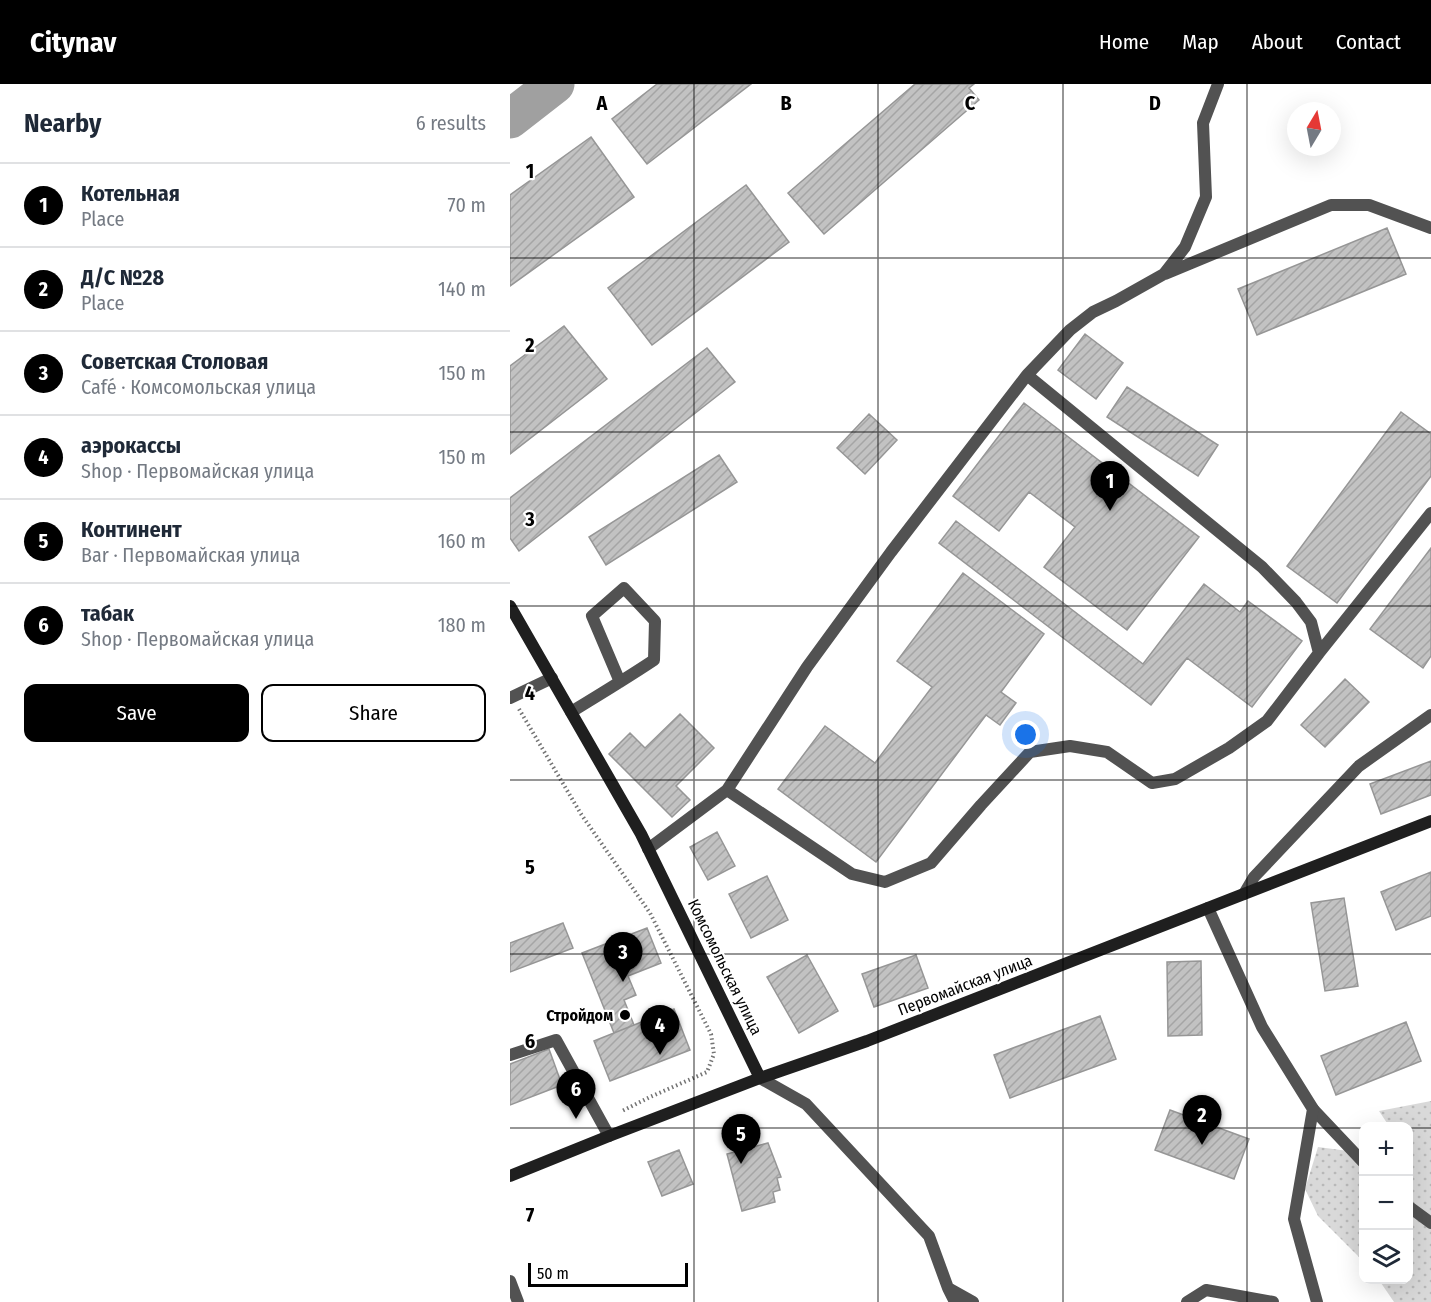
<!DOCTYPE html>
<html lang="en">
<head>
<meta charset="utf-8">
<style>
	:root { --surface:#fff; --page:#f6f6f7; --text:#1f2937; --muted:#747a83; --line:#e0e1e3; --accent:#000 }
	body { margin:0; font-family:"Fira Sans Condensed",sans-serif; background:var(--page); color:var(--text) }
	.controls { position:absolute; right:18px; bottom:18px; display:grid; overflow:hidden; border-radius:12px; box-shadow:0 6px 24px #0002 }
	.controls button { width:54px; height:54px; display:grid; place-items:center; padding:0; border:0; border-bottom:2px solid var(--line); background:var(--surface); color:var(--text); font:30px sans-serif }
	.compass { position:absolute; left:777px; top:18px; width:54px; height:54px; border-radius:50%; background:var(--surface); box-shadow:0 6px 24px #0002; rotate:10deg }
	.scale { position:absolute; left:18px; bottom:15px; width:160px; box-sizing:border-box; padding-left:6px; border:3px solid #000; border-top:0; font-size:16px; line-height:21px; white-space:nowrap; color:#000; -webkit-text-stroke:4px #fff; paint-order:stroke }
	.you { position:absolute; left:516px; top:651px; width:21px; height:21px; margin:-15px; border:4px solid #fff; border-radius:50%; background:#1a73e8; box-shadow:0 0 0 9px #1a73e833 }
	.badge { display:grid; place-items:center; width:39px; height:39px; border-radius:50%; background:var(--accent); color:#fff; font-size:20px; font-weight:700 }
	.pin { position:absolute; translate:-50% -50px; filter:drop-shadow(0 2px 3px #0008) }
	.pin::after { content:''; position:absolute; top:32px; width:21px; height:18px; background:inherit; clip-path:polygon(0 0,100% 0,50% 100%) }
	.list { margin:0; padding:0; list-style:none }
	h2 { display:flex; justify-content:space-between; align-items:center; height:78px; margin:0; padding:0 24px; font-size:26px }
	h2 small { font-size:20px; font-weight:400; color:var(--muted) }
	.list li { display:grid; grid-template-columns:39px 1fr auto; gap:18px; align-items:center; box-sizing:border-box; height:84px; padding:0 24px; border-top:2px solid var(--line) }
	.list b { display:block; font-size:22px; white-space:nowrap }
	.list p { margin:0; font-size:20px; white-space:nowrap; color:var(--muted) }
	.list em { font-size:20px; font-style:normal; color:var(--muted) }
	.actions { display:flex; gap:12px; padding:18px 24px }
	.actions a { flex:1; padding:14px 0; border:2px solid var(--accent); border-radius:12px; text-align:center; font-size:21px; color:var(--accent) }
	.actions .main { background:var(--accent); color:#fff }
	.icon { flex:none; width:33px; height:33px; fill:none; stroke:currentColor; stroke-width:2; stroke-linecap:round; stroke-linejoin:round }
	.map { position:relative; flex:none; width:921px; height:1218px; overflow:hidden }
	header { display:flex; align-items:center; gap:36px; box-sizing:border-box; height:84px; padding:0 30px; background:var(--accent); color:#fff }
	header strong { font-size:28px }
	nav { display:flex; gap:33px; margin-inline-start:auto; font-size:21px }
	main { display:flex }
	aside { flex:1; background:var(--surface) }
	.map>svg:first-child { display:block }
	.park { fill:url(#park-dots) }
	.lines { fill:none; stroke-linecap:round; stroke-linejoin:round }
	.river { stroke:#a0a0a0; stroke-width:39 }
	.building { fill:url(#building-hatch); stroke:#969696; stroke-width:1.5 }
	.path { stroke:#747474; stroke-width:4; stroke-dasharray:1.5 3; stroke-linecap:butt }
	.lane { stroke:#525252; stroke-width:12 }
	.street { stroke:#525252; stroke-width:12 }
	.secondary { stroke:#1f1f1f; stroke-width:12 }
	.grid { fill:none; stroke:#000; stroke-width:1.5; stroke-opacity:0.55 }
	.poi-dot { fill:#000; stroke:#fff; stroke-width:2 }
	.labels { text-anchor:middle; dominant-baseline:central; stroke-width:4.5; stroke-linejoin:round; paint-order:stroke }
	.street-label { font-size:16px; fill:#000; stroke:#fff }
	.poi-label { font-size:16px; font-weight:bold; fill:#000; stroke:#fff; text-anchor:end }
	.grid-label { font-size:20px; text-anchor:middle; font-weight:bold; fill:#000; stroke:#fff; stroke-width:4.5; stroke-linejoin:round; paint-order:stroke }
</style>
</head>
<body>
<header>
<strong>Citynav</strong>
<nav><a>Home</a><a>Map</a><a>About</a><a>Contact</a></nav>
</header>
<main>
<aside>
<h2>Nearby<small>6 results</small></h2>
<ul class="list">
<li><span class="badge">1</span><div><b>Котельная</b><p>Place</p></div><em>70 m</em></li>
<li><span class="badge">2</span><div><b>Д/С №28</b><p>Place</p></div><em>140 m</em></li>
<li><span class="badge">3</span><div><b>Советская Столовая</b><p>Café · Комсомольская улица</p></div><em>150 m</em></li>
<li><span class="badge">4</span><div><b>аэрокассы</b><p>Shop · Первомайская улица</p></div><em>150 m</em></li>
<li><span class="badge">5</span><div><b>Континент</b><p>Bar · Первомайская улица</p></div><em>160 m</em></li>
<li><span class="badge">6</span><div><b>табак</b><p>Shop · Первомайская улица</p></div><em>180 m</em></li>
</ul>
<div class="actions"><a class="main">Save</a><a>Share</a></div>
</aside>
<div class="map">
<svg width="921" height="1218" viewBox="0 0 921 1218">
	<defs>
		<pattern id="park-dots" width="8" height="8" patternUnits="userSpaceOnUse" patternTransform="scale(1.5)"><rect width="8" height="8" fill="#d9d9d9"/><path d="M2 2h.1M6 6h.1" fill="none" stroke="#b8b8b8" stroke-width="1.8" stroke-linecap="round"/></pattern>
		<pattern id="building-hatch" width="6" height="6" patternUnits="userSpaceOnUse" patternTransform="scale(1.5)"><rect width="6" height="6" fill="#c2c2c2"/><path d="M-1 1l2-2M0 6l6-6M5 7l2-2" fill="none" stroke="#a5a5a5"/></pattern>
	</defs>
	<rect width="100%" height="100%" fill="#fff"/>
	<path class="park" d="M921,1017V1218H884L869,1196H898V1042H879L869,1027Z
		M808,1063L853,1069V1177L808,1132L795,1105Z"/>
	<g class="lines">
		<path class="river" d="M0,35L45,0"/>
	</g>
	<path class="building" d="M147,0H241L137,80L102,35Z
		M405,0H464L459,4L469,16L314,150L278,109Z
		M81,53L124,113L0,202V111Z
		M236,101L279,158L142,261L98,204Z
		M877,144L896,190L747,251L728,205Z
		M54,242L97,295L0,370V282Z
		M575,250L613,279L586,315L548,286Z
		M197,264L225,298L9,467L0,454V414Z
		M617,303L708,361L688,392L597,333Z
		M514,319L689,453L617,546L534,483L565,443L519,408L489,447L443,412Z
		M891,328L921,350V392L827,519L777,482Z
		M359,330L387,356L355,390L327,364Z
		M209,371L227,398L96,481L79,453Z
		M446,437L633,580L694,500L730,528L738,517L792,557L742,623L677,574L641,621L429,459Z
		M921,464V572L913,584L860,545Z
		M453,489L534,550L491,608L506,619L490,641L476,631L366,778L268,705L315,642L365,679L422,603L387,577Z
		M835,595L859,618L815,663L791,641Z
		M170,630L204,664L166,702L180,716L162,733L99,670L120,649L135,664Z
		M921,677V711L871,730L860,700Z
		M207,748L225,782L198,796L180,763Z
		M921,788V832L886,846L871,808Z
		M257,792L278,836L241,854L219,810Z
		M834,814L848,902L815,907L801,819Z
		M53,839L63,864L0,888V859Z
		M137,844L151,879L118,892L126,911L114,916L124,941L104,949L72,869Z
		M297,871L328,927L289,949L257,893Z
		M406,871L418,904L364,923L352,890Z
		M691,877L692,951L658,952L657,878Z
		M164,925L180,966L100,997L84,957Z
		M590,932L606,975L500,1014L484,971Z
		M896,938L911,977L826,1011L811,972Z
		M39,965L52,1001L0,1021V980Z
		M660,1026L739,1055L724,1095L645,1066Z
		M258,1059L271,1093L267,1094L270,1106L263,1108L265,1118L232,1127L217,1070Z
		M169,1066L183,1100L152,1112L138,1078Z"/>
	<g class="lines">
		<path class="path" d="M9,625L71,730L140,829L201,950L204,970L197,988L140,1013L112,1027"/>
		<path class="lane" d="M655,190L821,121H859L921,144
			M517,291L560,246L583,228L606,217L654,190L675,163L696,113L693,39L708,0
			M809,569L921,429
			M0,614L42,594
			M61,628C89,611 117,594 144,576L145,537L114,504L82,532L110,598
			M138,765L217,706L297,583L381,468L517,291L752,483L786,518L801,538L809,569L757,637L719,664L665,695L642,699L597,668L560,662L520,668L471,721L421,779L375,798L342,790L217,706
			M734,810L744,793L849,682L921,631
			M0,971L46,956L99,1052
			M803,1025L854,1079
			M898,1122L921,1139"/>
		<path class="street" d="M698,824L752,943L803,1025L784,1135L807,1218
			M250,994L296,1020L419,1152L438,1204L445,1218
			M0,1197L8,1218
			M438,1204L463,1218
			M677,1218L696,1206L763,1218"/>
		<path class="secondary" d="M0,522L131,750L250,994
			M0,1092L99,1052L250,994L357,957L921,737"/>
	</g>
	<path class="grid" d="M184,0V1218M368,0V1218M553,0V1218M737,0V1218M0,174H921M0,348H921M0,522H921M0,696H921M0,870H921M0,1044H854M898,1044H921"/>
	<circle class="poi-dot" cx="115" cy="931" r="6"/>
	<g class="labels">
		<g class="street-label">
			<text transform="translate(215 883) rotate(64)">Комсомольская улица</text>
			<text transform="translate(455 901) rotate(-21)">Первомайская улица</text>
		</g>
		<g class="poi-label">
			<text x="103" y="931">Стройдом</text>
		</g>
	</g>
	<g class="grid-label">
		<text x="92" y="26">A</text>
		<text x="276" y="26">B</text>
		<text x="460" y="26">C</text>
		<text x="645" y="26">D</text>
		<text x="20" y="94">1</text>
		<text x="20" y="268">2</text>
		<text x="20" y="442">3</text>
		<text x="20" y="616">4</text>
		<text x="20" y="790">5</text>
		<text x="20" y="964">6</text>
		<text x="20" y="1138">7</text>
	</g>
</svg>
<div class="controls">
<button>+</button>
<button>−</button>
<button><svg class="icon" aria-label="layers" viewBox="0 0 24 24"><path d="M12 4l9 5-9 5-9-5zM3 14l9 5 9-5"/></svg></button>
</div>
<svg class="compass" viewBox="-18 -18 36 36"><path d="M0-13l5 13h-10z" fill="#e53935"/><path d="M0 13l5-13h-10z" fill="#747a83"/></svg>
<div class="scale">50 m</div>
<div class="you"></div>
<div class="pin badge" style="left:600px;top:427px">1</div>
<div class="pin badge" style="left:692px;top:1061px">2</div>
<div class="pin badge" style="left:113px;top:898px">3</div>
<div class="pin badge" style="left:150px;top:971px">4</div>
<div class="pin badge" style="left:231px;top:1080px">5</div>
<div class="pin badge" style="left:66px;top:1035px">6</div>
</div>
</main>
</body>
</html>
